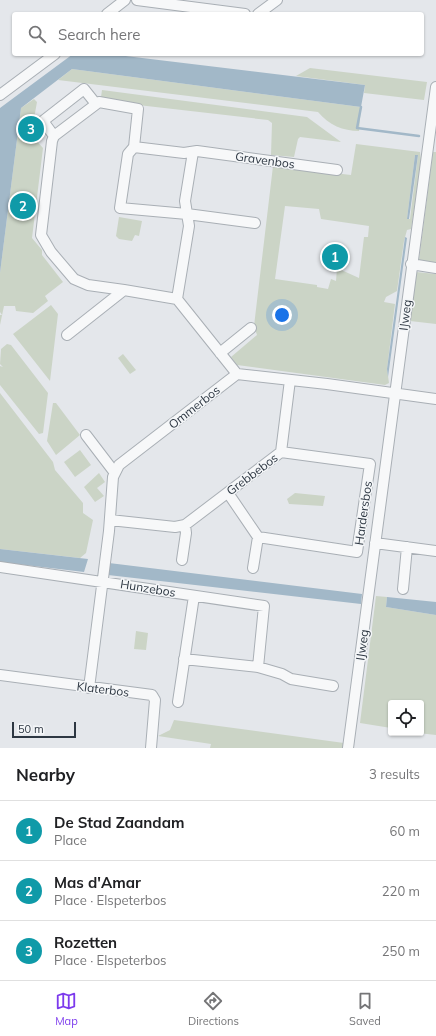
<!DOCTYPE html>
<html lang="en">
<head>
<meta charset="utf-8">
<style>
	:root { --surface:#fff; --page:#f6f6f6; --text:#202124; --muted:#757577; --line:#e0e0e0; --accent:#7c3aed }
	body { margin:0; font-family:Mulish,sans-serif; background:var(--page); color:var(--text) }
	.controls { position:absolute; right:12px; bottom:12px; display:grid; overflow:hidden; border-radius:4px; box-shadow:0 1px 3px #0004 }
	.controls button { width:36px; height:36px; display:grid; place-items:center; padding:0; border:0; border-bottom:1px solid var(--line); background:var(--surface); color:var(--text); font:20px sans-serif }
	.scale { position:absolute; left:12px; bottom:10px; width:64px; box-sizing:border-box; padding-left:4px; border:2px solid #2d3742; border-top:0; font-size:11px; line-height:14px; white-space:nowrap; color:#2d3742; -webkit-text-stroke:3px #f4f6f8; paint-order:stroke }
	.you { position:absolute; left:282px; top:315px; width:14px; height:14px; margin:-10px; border:3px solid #fff; border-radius:50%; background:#1a73e8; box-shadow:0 0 0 6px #1a73e833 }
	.badge { display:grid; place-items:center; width:26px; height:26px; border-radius:50%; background:var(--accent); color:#fff; font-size:13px; font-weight:700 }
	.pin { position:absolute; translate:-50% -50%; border:2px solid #fff; box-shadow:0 1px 4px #0006 }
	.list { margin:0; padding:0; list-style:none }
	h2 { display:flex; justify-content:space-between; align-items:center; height:52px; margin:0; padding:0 16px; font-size:17px }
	h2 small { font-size:13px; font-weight:400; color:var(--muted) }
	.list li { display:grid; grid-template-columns:26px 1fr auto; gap:12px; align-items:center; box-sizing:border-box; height:60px; padding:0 16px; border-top:1px solid var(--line) }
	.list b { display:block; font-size:15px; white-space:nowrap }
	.list p { margin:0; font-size:13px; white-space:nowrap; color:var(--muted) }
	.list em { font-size:13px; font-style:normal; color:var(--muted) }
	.icon { flex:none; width:22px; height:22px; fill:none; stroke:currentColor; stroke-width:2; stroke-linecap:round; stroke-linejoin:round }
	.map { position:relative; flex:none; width:436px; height:748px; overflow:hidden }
	.search { position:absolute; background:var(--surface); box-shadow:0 1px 3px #0004; left:12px; right:12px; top:12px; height:44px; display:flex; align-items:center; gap:10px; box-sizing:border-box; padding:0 14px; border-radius:4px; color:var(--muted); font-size:15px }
	.sheet { height:232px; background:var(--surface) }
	nav { display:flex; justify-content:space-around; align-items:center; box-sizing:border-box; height:56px; border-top:1px solid var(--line); background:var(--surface); font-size:11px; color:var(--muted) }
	nav a { display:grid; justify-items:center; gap:2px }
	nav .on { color:var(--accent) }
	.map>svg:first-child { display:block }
	.green { fill:#cbd4c6; fill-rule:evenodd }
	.water { fill:#a2b8c8 }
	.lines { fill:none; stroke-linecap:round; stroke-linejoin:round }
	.stream { stroke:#a2b8c8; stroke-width:2.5 }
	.minor-casing { stroke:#a9afb5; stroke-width:12 }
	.minor { stroke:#f7f8f9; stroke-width:10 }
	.labels { text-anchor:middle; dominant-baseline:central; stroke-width:3; stroke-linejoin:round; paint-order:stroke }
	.street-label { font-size:12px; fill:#2d3742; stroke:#f4f6f8 }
</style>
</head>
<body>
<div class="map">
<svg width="436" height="748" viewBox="0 0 436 748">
	<rect width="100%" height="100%" fill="#e4e7eb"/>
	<path class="green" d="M310,68L427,82L424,100L364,93L365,85L296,76Z
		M72,69L361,107L359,131C343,131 329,125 318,112L58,80Z
		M102,90L307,117L341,142L300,137L298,139L294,157L271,155L272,123L268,120L138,105L101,97Z
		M34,99L37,102L31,135L43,148L32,238L42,250V255L63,282L45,296L48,301L33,313L16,311L15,306H4L0,325V315H2L0,312V273L21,108Z
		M356,144L420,152L421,161L411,229L407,230L404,241L397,291L386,297L384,302L395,304L387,369L389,383L385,385L237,365L231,357L257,335L254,326L273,166L351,175ZM415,155H418L410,219H407ZM285,206L319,209L321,219L369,226L368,237H364L359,278L337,268L336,281L331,279L328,289L317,287V285L275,279Z
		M433,152H436V263L419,260Z
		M119,217L142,221L139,236L135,235L132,241L119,239L116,236Z
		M416,272L436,274V324L410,321Z
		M51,305L58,314L50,381L13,334Z
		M7,344L11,345L48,393L43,433L39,434L0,385V366L3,367L0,364L1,349Z
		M123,354L136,370L130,374L118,358Z
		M0,393L53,462L55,470L83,503V513L93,520L86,553L80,558L0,549Z
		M53,403H56L80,435L56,455L47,441Z
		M80,450L91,465L75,477L64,462Z
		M99,473L105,482L97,488L104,496L95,502L84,487Z
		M295,493L325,496L323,506L289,504L287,499Z
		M376,596L387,597L386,607L436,615V735L418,733H421V703H391V728L360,723Z
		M136,631L148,633L146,650L134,649Z
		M174,720L344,743L343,748H210L211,744L158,736L170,730Z"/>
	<path class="water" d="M73,54H109L365,85L361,107L72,69L21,108L0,273V108Z
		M415,155H418L409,219H407Z
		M405,237L407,238L388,377L387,369Z
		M0,549L88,559L84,572L0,562Z
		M109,563L362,594L361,604L108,575Z
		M387,597L436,602V615L386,607Z"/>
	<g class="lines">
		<path class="stream" d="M361,107L357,128L419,136"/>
		<g class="minor-casing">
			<path id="minor" d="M137,0L245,14
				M107,14L125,0
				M258,14L277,0
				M0,95L55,54
				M54,136L43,121L84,89L96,104
				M134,147L184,153L197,151L337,170
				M411,264L436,268
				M124,290L88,285L74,279L51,252L41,235L52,141L54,136L99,102L138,109L134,147L128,154L120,208L187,214L255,223
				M177,299L189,226L185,201L193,152
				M67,335L124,290L177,299L237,374
				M220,353L251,328
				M86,435L115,473
				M228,493L258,537L357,552L370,464L281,452
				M110,520L175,527L185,525L281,452L290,380
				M375,543L436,551
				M182,560L186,533L185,525
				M0,567L264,606L258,667
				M253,568L258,537
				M403,589L407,547
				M184,659L258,667L282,674L291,679L333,686
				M0,675L152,695L155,700L151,748
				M89,688L109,531L113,477L119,465L237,374L327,384L436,399
				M178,702L194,596
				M348,748L436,87"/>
		</g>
		<use href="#minor" class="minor"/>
	</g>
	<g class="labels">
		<g class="street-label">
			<text transform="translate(265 160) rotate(8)">Gravenbos</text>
			<text transform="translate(405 315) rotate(-83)">IJweg</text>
			<text transform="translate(194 407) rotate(-38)">Ommerbos</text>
			<text transform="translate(252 474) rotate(-37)">Grebbebos</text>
			<text transform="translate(363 513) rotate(-82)">Hardersbos</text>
			<text transform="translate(148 588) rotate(9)">Hunzebos</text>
			<text transform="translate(362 645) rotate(-82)">IJweg</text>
			<text transform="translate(103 689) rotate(7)">Klaterbos</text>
		</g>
	</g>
</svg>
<div class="controls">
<button><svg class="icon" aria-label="locate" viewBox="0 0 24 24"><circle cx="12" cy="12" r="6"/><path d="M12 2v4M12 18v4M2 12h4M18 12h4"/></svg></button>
</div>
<div class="scale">50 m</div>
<div class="you"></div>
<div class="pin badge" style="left:335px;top:257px;background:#0f9aa8">1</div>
<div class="pin badge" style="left:23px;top:206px;background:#0f9aa8">2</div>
<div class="pin badge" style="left:31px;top:129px;background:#0f9aa8">3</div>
<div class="search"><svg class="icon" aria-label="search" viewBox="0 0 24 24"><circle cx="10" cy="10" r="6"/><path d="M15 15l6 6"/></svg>Search here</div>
</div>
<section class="sheet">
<h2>Nearby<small>3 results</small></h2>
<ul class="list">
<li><span class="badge" style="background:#0f9aa8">1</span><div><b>De Stad Zaandam</b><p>Place</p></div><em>60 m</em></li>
<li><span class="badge" style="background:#0f9aa8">2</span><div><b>Mas d'Amar</b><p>Place · Elspeterbos</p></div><em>220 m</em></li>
<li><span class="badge" style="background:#0f9aa8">3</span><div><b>Rozetten</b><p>Place · Elspeterbos</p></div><em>250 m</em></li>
</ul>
</section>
<nav>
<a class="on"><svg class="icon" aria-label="map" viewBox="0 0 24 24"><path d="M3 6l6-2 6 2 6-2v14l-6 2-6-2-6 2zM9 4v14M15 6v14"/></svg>Map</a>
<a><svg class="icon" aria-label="directions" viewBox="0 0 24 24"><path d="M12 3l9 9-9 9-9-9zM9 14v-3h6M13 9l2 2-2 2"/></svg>Directions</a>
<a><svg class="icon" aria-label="saved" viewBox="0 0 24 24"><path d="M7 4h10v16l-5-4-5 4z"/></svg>Saved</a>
</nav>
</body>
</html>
